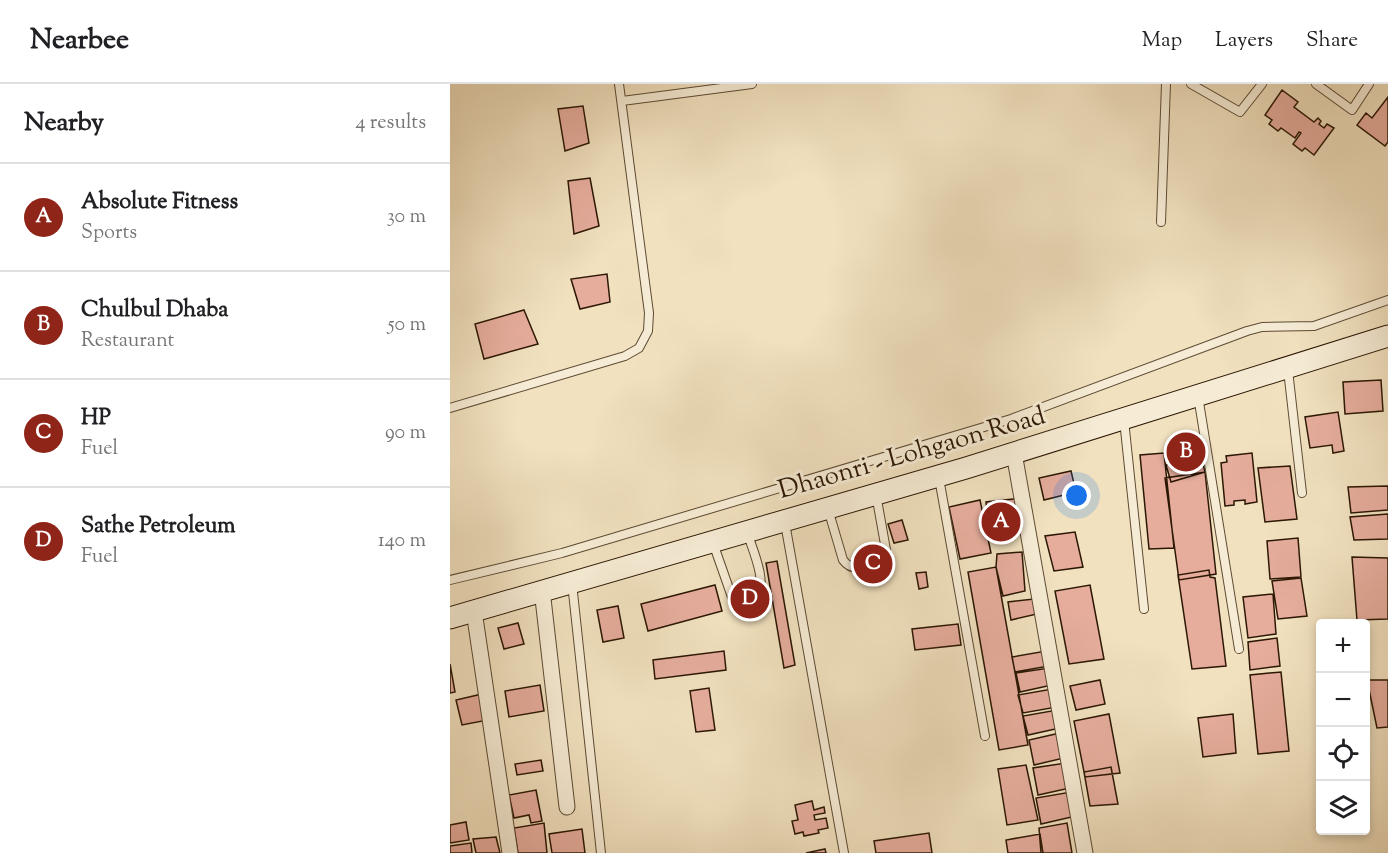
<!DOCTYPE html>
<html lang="en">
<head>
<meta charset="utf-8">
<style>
	:root { --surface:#fff; --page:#f2f2f2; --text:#202124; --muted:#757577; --line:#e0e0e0; --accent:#8f2418 }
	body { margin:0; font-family:"Sorts Mill Goudy",serif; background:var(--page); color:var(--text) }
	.controls { position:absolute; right:18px; bottom:18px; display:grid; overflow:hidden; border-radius:6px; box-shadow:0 3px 9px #0003 }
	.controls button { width:54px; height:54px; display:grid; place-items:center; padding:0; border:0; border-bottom:2px solid var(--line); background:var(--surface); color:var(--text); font:30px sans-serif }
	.you { position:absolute; left:627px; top:412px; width:21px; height:21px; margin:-15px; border:4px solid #fff; border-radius:50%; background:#1a73e8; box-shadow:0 0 0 9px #1a73e833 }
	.badge { display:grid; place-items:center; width:39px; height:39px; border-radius:50%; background:var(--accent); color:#fff; font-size:20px; font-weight:700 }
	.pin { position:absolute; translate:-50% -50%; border:3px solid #fff; box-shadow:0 2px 6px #0006 }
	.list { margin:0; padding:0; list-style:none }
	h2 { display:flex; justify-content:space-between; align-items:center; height:78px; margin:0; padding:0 24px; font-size:26px }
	h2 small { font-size:20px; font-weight:400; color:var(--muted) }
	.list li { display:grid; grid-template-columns:39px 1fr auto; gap:18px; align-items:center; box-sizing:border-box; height:108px; padding:0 24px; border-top:2px solid var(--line) }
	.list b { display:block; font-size:22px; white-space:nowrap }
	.list p { margin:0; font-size:20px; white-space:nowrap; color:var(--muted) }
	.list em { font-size:20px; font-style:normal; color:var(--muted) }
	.icon { flex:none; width:33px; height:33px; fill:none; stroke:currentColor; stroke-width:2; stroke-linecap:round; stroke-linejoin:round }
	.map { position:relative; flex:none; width:938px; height:769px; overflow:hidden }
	header { display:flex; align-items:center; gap:36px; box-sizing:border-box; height:84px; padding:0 30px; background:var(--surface); border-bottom:2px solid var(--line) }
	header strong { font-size:28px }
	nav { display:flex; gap:33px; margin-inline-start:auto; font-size:21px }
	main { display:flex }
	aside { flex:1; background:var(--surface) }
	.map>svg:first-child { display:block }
	.building { fill:#e6ad9d; stroke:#2c1704; stroke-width:1.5 }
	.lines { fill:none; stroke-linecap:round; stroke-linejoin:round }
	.lane-casing { stroke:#5d4a33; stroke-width:10 }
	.street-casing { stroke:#5d4a33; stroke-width:17 }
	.secondary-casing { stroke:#2c1704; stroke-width:23 }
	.lane { stroke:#f6ecd5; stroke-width:8 }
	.street { stroke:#f6ecd5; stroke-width:15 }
	.secondary { stroke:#f6ecd5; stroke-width:21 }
	.labels { text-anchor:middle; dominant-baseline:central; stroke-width:6; stroke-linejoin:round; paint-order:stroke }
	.street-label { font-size:26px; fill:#2c1704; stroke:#f6ecd5 }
</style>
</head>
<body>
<header>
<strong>Nearbee</strong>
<nav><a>Map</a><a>Layers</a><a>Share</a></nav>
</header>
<main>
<aside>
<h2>Nearby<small>4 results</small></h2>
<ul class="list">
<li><span class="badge">A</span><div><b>Absolute Fitness</b><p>Sports</p></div><em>30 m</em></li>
<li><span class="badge">B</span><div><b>Chulbul Dhaba</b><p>Restaurant</p></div><em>50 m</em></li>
<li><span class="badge">C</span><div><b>HP</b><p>Fuel</p></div><em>90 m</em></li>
<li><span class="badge">D</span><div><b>Sathe Petroleum</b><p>Fuel</p></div><em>140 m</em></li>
</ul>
</aside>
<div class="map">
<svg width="938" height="769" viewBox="0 0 938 769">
	<rect width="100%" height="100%" fill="#f1e1bf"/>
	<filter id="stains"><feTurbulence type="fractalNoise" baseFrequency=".00333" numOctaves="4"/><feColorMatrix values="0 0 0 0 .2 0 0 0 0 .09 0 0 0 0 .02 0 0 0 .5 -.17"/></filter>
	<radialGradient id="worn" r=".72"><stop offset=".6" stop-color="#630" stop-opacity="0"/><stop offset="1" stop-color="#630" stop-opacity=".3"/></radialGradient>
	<path class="building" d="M832,6L848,18L844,23L864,38L868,34L871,37L869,40L874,44L877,40L884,44L864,71L855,64L852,67L843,60L851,49L849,48L845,54L831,44L828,47L819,40L822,36L815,31Z
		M938,13V58L935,62L907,41L916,29L922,34Z
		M133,22L139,59L115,67L108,25Z
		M140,94L149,142L124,150L118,97Z
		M157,190L160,218L130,225L121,195Z
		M74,226L88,260L34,275L25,240Z
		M931,296L933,327L895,330L893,298Z
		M888,328L894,367L883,369L882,361L860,364L855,333Z
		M714,369L724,464L699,465L690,371Z
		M802,369L807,418L795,420V416L784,417V421L775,422L771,379L777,378L776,372Z
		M751,372L755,388L721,398L716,381Z
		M840,382L847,435L815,438L808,384Z
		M621,387L626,408L594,416L589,394Z
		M755,388L766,490L729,496L715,394Z
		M938,402V426L901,429L898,403Z
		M572,414L574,431L538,435L536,418Z
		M530,416L541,469L510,475L499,423Z
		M938,430V455L904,456L900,433Z
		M452,436L458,456L444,459L438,440Z
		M625,448L633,483L604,487L595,452Z
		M848,454L851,493L820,495L817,457Z
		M572,468L575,507L553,512L546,483L547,470Z
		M902,473L938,474V535L907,536Z
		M327,477L345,581L334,584L316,479Z
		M546,483L578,661L549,666L518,488Z
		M759,486L760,493L765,494L776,582L742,585L728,491Z
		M476,488L478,503L469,505L466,489Z
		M851,494L857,532L828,535L822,497Z
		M265,501L272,527L198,547L191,520Z
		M640,501L654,575L619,580L605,507Z
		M823,510L826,550L798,554L793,513Z
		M584,515L587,530L561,536L558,518Z
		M168,522L174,554L153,558L147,526Z
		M68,539L74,560L54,565L48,544Z
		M508,540L511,561L465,566L462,545Z
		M827,554L830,582L800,586L798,558Z
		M274,567L276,586L205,595L203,576Z
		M596,567L599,582L565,588L562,573Z
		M0,580L5,608L0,609Z
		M599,584L602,601L570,608L566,589Z
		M831,588L839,667L808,670L800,591Z
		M650,596L655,620L626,626L620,602Z
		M917,596H938V643L927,644Z
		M90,601L94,627L59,633L55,607Z
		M259,604L265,646L246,648L240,607Z
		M602,605L607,623L573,629L568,611Z
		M32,610L38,636L12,641L6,616Z
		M607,626L610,644L578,651L573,632Z
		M659,630L670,689L635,693L624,637Z
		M783,630L786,669L753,673L748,634Z
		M610,649L614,674L584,681L579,656Z
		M91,676L93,687L67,691L65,680Z
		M616,679L620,704L588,711L583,684Z
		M576,681L588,736L557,741L548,685Z
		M661,683L668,720L640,722L634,688Z
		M86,706L92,737L81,739L79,731L64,734L59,711Z
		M621,708L626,732L591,740L586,714Z
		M362,717L364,726L374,723L375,729L364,731L365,736L376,734L378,744L368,746L369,749L354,752L353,748L345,750L342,737L348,736L345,721Z
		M16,738L19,756L0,759V741Z
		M94,739L97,769H68L64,744Z
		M617,739L622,769H591L589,744Z
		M132,745L135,769H102L99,750Z
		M479,749L482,769H426L424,757Z
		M590,750L593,769H558L556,756Z
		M46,753L50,769H26L23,755Z
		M21,759L22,769H0V762Z
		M375,765L376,769H356Z"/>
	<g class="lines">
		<g class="lane-casing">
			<path id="lane" d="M741,0L790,28L812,0
				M866,0L902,26L919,0
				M172,17L302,0
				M711,138L716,0
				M838,286L852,409
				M748,312L789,565
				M0,324L175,272L189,264L198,247L199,229L169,0
				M674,336L694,525
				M489,394L535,652
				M378,425L393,476C403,490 422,483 434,474L436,466L426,410
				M335,439L394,769
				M263,459L282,513L287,517L307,513C318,499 302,464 297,448
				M0,496L112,469L561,335L797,247L812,243L864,242L938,216
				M122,499L151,769"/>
		</g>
		<g class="street-casing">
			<path id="street" d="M564,369L635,769
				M92,506L117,723
				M24,527L60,769"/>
		</g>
		<g class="secondary-casing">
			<path id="secondary" d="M0,534L516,384L938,252"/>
		</g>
		<use href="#lane" class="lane"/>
		<use href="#street" class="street"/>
		<use href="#secondary" class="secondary"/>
	</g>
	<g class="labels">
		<g class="street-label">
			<text transform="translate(462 370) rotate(-16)">Dhaonri - Lohgaon Road</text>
		</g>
	</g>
	<rect width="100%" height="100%" filter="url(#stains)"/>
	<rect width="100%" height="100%" fill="url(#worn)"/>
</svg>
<div class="controls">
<button>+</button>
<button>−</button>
<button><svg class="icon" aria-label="locate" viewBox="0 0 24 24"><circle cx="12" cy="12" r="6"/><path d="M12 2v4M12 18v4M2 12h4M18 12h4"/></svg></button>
<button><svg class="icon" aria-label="layers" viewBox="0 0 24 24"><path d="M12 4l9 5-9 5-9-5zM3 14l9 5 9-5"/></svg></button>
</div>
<div class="you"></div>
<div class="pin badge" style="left:551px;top:438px">A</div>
<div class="pin badge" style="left:736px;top:368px">B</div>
<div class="pin badge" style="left:423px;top:480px">C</div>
<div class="pin badge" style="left:300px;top:515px">D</div>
</div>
</main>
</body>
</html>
